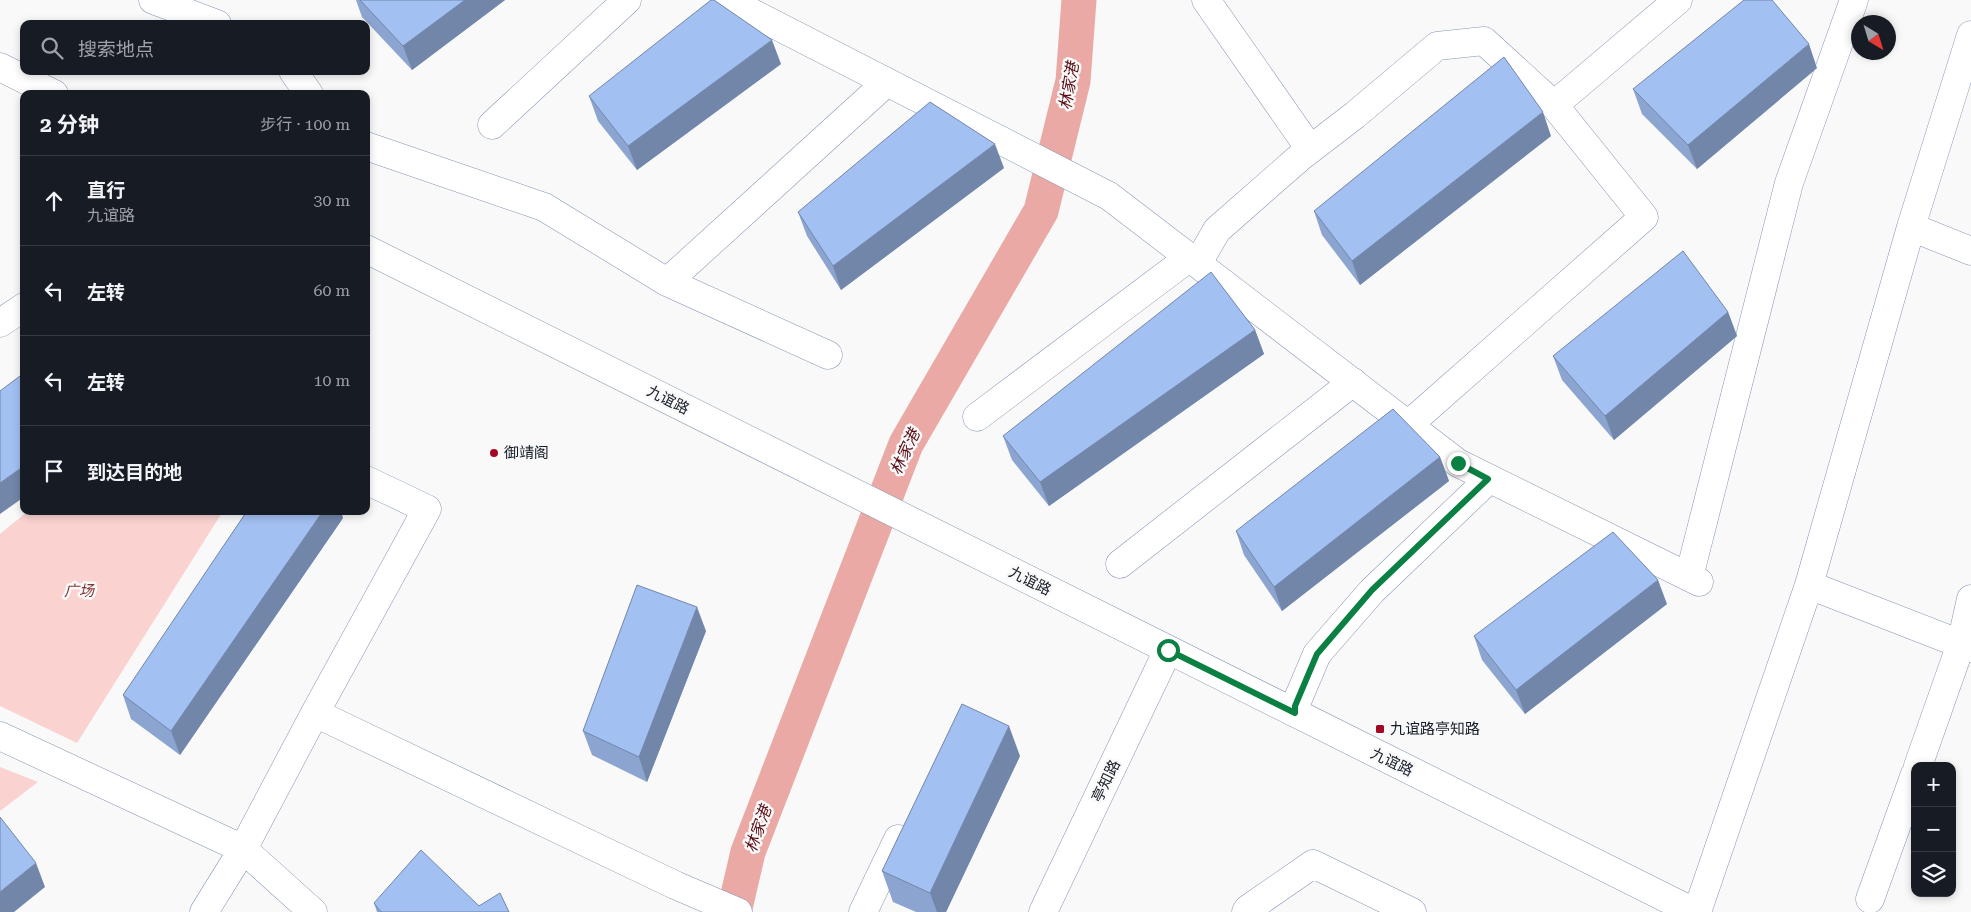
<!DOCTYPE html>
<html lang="zh">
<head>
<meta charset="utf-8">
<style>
	:root { --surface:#171b24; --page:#20242c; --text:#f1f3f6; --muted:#9ea1a6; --line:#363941 }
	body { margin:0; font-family:"Roboto Serif","Noto Sans SC",serif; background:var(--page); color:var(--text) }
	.controls { position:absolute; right:15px; bottom:15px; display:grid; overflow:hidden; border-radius:10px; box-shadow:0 2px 8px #0003 }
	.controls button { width:45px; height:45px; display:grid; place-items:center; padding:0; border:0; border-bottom:1px solid var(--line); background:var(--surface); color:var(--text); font:25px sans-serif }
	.compass { position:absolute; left:1851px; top:15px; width:45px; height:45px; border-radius:50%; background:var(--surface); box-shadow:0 2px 8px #0003; rotate:142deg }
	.stop { position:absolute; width:15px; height:15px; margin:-11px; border:4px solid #0b8043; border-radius:50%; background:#fff }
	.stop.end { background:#0b8043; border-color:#fff; box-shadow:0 1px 5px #0008 }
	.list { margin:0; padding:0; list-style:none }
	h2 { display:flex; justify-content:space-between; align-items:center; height:65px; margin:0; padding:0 20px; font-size:21px }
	h2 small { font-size:16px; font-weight:400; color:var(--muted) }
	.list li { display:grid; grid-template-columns:32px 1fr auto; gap:15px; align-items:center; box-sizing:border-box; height:90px; padding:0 20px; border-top:1px solid var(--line) }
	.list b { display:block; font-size:19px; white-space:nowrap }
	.list p { margin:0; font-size:16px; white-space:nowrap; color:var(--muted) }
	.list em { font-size:16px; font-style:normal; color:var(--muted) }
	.icon { flex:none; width:28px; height:28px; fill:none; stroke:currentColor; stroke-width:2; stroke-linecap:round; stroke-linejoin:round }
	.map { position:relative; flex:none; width:1971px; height:912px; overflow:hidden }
	.search { position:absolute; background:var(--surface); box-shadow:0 2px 8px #0003; left:20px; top:20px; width:350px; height:55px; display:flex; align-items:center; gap:12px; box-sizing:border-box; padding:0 18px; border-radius:10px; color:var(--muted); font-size:19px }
	.panel { position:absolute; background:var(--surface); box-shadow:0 2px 8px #0003; left:20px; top:90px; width:350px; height:425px; border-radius:10px }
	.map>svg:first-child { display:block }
	.green { fill:#fad3d1 }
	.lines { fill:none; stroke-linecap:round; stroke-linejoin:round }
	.canal { stroke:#eaa9a5; stroke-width:35 }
	.minor-casing { stroke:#8496b4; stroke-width:29 }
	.minor { stroke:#fff; stroke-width:28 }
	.wall { fill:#8ca5d0 }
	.shaded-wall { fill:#7286a9 }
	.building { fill:#a3c0f2; stroke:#7286a9 }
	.route { stroke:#0b8043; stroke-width:6 }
	.poi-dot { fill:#a40923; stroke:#f9f9f9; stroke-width:2 }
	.labels { text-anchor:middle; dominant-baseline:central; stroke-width:5; stroke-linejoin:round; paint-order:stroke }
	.street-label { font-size:15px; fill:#161d29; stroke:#f9f9f9 }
	.poi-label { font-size:15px; fill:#161d29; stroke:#f9f9f9; text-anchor:start }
	.park-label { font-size:15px; font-style:italic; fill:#813334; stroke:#f9f9f9 }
	.water-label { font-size:16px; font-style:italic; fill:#590d14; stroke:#f9f9f9 }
</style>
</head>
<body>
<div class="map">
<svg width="1971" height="912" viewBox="0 0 1971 912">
	<rect width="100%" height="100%" fill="#f9f9f9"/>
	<path class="green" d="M28,511H223L77,743L0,706V534Z
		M0,767L38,782L0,811Z"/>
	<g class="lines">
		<path class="canal" d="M734,912L748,852L906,444L1041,211L1073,81L1079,0"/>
		<g class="minor-casing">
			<path id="minor" d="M153,0L217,24
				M727,0L1109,196L1458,463L1699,582
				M1206,0L1310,149
				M0,67L54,94
				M293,71L309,94
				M492,125L627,0
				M366,146L544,207L667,282L828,355
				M1911,227L1971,251
				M366,249L1694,912
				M1198,263L1217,230L1299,158L1355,115L1437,46L1484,41L1554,105L1678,0
				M667,282L887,82
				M0,323L24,307
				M977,417L1190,257
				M1408,425L1644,217L1554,105
				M1120,564L1353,382
				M1689,577L1789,183L1854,0
				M1809,585L1971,648
				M315,713L427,509L366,480
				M1295,713V706L1317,654L1372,591L1489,479
				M0,736L243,849L313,912
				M1918,766L1961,644L1971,599
				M1870,899L1915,774
				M204,912L243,849L315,713L675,885L738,912
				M863,912L898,839
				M1043,912L1168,650
				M1246,912L1248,909L1313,864L1412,912
				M1697,912L1809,585L1911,227L1971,35"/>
		</g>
		<use href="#minor" class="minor"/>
	</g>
	<path class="wall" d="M356,0H505L412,70L362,17Z
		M781,64L637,170L598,121L589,96Z
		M1817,68L1697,169L1642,114L1633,89Z
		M1551,136L1360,285L1322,235L1314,211Z
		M1004,168L841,290L807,236L798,212Z
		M1728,312L1737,336L1614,440L1562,380L1553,356Z
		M1255,330L1264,354L1049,506L1012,460L1003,436Z
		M1440,457L1449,481L1282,611L1244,555L1236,531Z
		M343,518L180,755L131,719L123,695Z
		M1667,604L1525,714L1482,660L1474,636Z
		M706,631L647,782L592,755L583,731Z
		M1020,756L946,912H916L893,902L882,871Z
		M374,903L479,906L509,912H377Z"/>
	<path class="shaded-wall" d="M465,0H505L412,70L403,46Z
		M772,40L781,64L637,170L628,146Z
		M1809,44L1817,68L1697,169L1688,145Z
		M1543,112L1551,136L1360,285L1352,261Z
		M995,144L1004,168L841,290L833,266Z
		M1728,312L1737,336L1614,440L1605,416Z
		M1255,330L1264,354L1049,506L1040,482Z
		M1440,457L1449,481L1282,611L1274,587Z
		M24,466V497L0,514V483Z
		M323,511H341L343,518L180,755L171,731Z
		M1658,580L1667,604L1525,714L1516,690Z
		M697,607L706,631L647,782L639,757Z
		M1009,726L1020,756L946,912H937L930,893Z
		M36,863L45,887L14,912H0V892Z"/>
	<path class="building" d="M360,0H465L403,46Z
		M711,0H714L772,40L628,146L589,96Z
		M1744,0H1772L1809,44L1688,145L1633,89Z
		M1504,57L1543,112L1352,261L1314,211Z
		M930,102L995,144L833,266L798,212Z
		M1683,251L1728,312L1605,416L1553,356Z
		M1211,272L1255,330L1040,482L1003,436Z
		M24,373V466L0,483V391Z
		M1393,409L1440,457L1274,587L1236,531Z
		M247,511H323L171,731L123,695Z
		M1613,532L1658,580L1516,690L1474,636Z
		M637,585L697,607L639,757L583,731Z
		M962,704L1009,726L930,893L882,871Z
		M0,817L36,863L0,892Z
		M421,850L479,906L500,893L509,912H381L374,903Z"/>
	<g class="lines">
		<path class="route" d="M1168,650L1295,713V706L1317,654L1372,590L1488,479L1458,463"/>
	</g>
	<g class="poi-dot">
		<circle cx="494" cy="453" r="5"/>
		<rect x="1375" y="724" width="10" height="10" rx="2.5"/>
	</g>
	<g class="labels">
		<g class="street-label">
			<text transform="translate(668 400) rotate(27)">九谊路</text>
			<text transform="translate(1030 581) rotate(27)">九谊路</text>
			<text transform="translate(1392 762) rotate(26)">九谊路</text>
			<text transform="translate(1106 781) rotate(-64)">亭知路</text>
		</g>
		<g class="poi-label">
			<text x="504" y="453">御靖阁</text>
			<text x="1390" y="729">九谊路亭知路</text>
		</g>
		<g class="park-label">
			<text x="79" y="591">广场</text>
		</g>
		<g class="water-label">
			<text transform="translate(1069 86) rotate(-80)">林家港</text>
			<text transform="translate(905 452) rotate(-65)">林家港</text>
			<text transform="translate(758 829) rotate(-70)">林家港</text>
		</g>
	</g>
</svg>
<div class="controls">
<button>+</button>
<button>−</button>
<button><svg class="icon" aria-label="layers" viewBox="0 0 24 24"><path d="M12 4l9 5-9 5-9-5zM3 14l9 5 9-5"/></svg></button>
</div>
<svg class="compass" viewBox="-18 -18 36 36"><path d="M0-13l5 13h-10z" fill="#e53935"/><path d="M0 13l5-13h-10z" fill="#9ea1a6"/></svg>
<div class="stop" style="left:1168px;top:650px"></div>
<div class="stop end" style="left:1458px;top:463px"></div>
<div class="search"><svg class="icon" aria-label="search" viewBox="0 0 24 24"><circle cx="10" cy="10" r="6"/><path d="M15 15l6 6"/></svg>搜索地点</div>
<section class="panel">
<h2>2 分钟<small>步行 · 100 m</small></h2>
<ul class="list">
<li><svg class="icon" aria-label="ahead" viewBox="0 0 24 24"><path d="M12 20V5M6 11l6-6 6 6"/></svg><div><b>直行</b><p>九谊路</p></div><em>30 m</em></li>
<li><svg class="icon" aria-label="left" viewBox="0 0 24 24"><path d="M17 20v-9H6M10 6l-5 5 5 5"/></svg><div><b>左转</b></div><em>60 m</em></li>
<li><svg class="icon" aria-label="left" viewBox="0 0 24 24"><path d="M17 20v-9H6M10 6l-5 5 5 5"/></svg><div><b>左转</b></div><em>10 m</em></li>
<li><svg class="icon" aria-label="arrive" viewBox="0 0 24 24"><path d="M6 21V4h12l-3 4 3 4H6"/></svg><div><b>到达目的地</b></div></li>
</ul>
</section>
</div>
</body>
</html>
